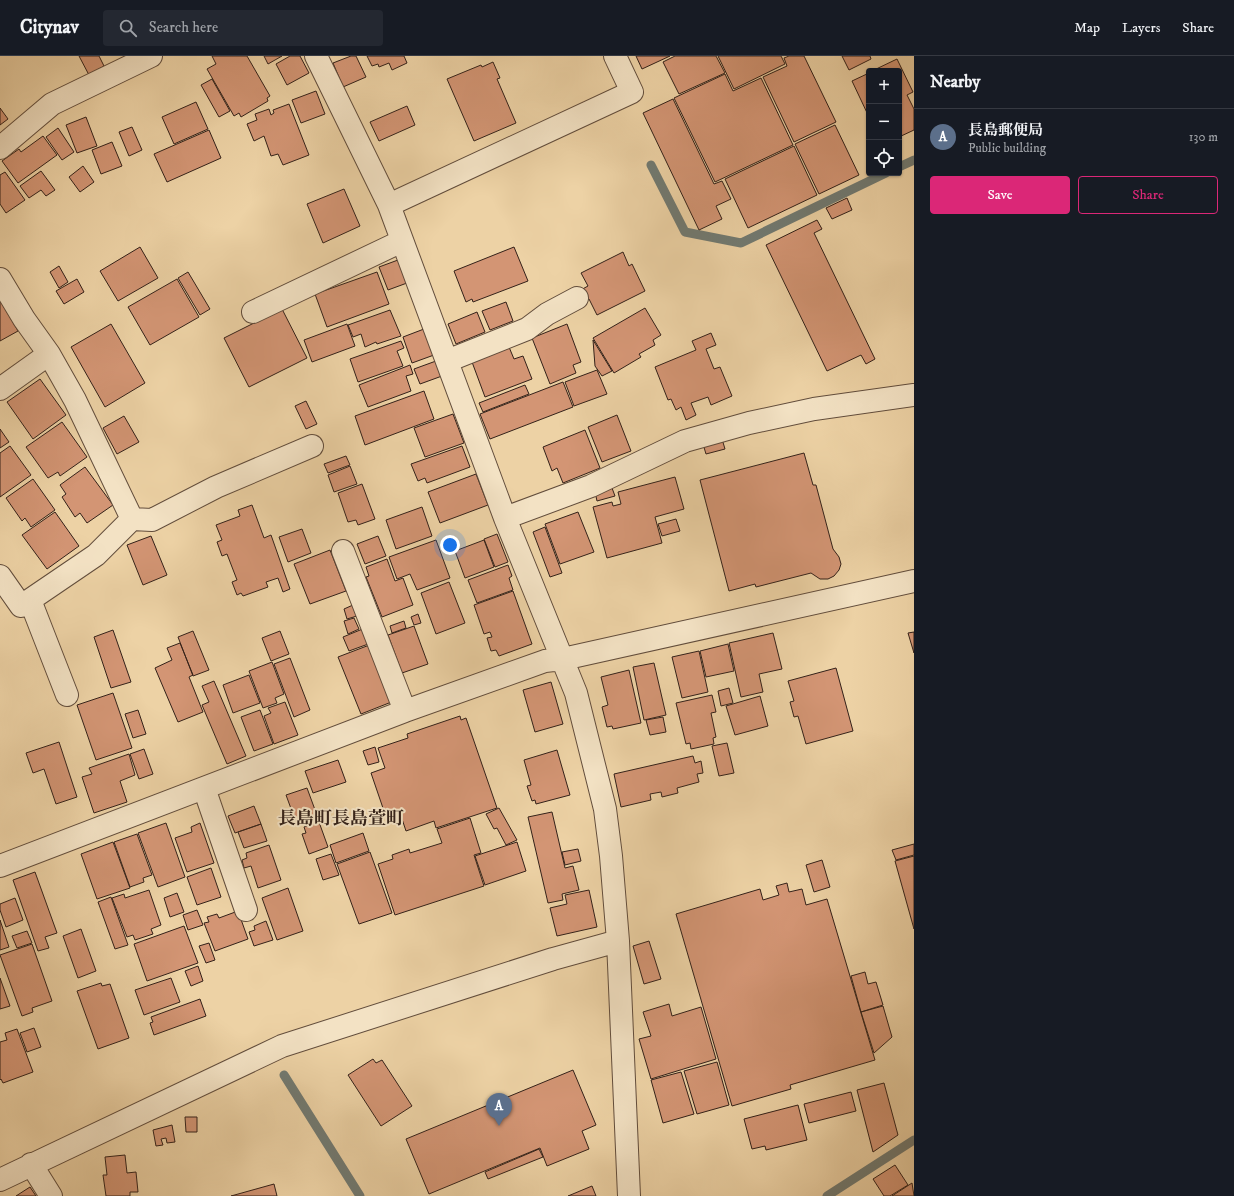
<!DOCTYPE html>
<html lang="en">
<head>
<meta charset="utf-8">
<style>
	:root { --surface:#171b24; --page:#242831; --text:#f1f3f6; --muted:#9ea1a6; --line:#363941; --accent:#db2777 }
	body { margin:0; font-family:"IM FELL DW Pica","Noto Serif JP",serif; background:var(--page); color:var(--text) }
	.controls { position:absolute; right:12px; top:12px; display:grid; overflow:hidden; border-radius:4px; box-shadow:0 1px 3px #0004 }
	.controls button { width:36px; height:36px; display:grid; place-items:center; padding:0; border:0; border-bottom:1px solid var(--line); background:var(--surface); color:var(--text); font:20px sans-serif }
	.you { position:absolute; left:450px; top:489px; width:14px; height:14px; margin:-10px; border:3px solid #fff; border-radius:50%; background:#1a73e8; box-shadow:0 0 0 6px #1a73e833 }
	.badge { display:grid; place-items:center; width:26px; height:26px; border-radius:50%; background:var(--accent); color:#fff; font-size:13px; font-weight:700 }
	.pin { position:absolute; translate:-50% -33px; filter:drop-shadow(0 1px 2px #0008) }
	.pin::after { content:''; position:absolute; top:21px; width:14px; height:12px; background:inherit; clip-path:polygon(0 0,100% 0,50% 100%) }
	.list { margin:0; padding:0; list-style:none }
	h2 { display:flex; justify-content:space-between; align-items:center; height:52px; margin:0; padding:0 16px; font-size:17px }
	h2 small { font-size:13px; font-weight:400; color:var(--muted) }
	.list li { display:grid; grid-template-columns:26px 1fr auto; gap:12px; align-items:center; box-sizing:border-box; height:56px; padding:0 16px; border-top:1px solid var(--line) }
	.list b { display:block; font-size:15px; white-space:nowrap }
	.list p { margin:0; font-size:13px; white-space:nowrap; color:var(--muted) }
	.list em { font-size:13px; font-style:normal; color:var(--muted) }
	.actions { display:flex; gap:8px; padding:12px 16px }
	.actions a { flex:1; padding:9px 0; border:1px solid var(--accent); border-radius:4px; text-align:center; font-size:14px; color:var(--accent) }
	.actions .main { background:var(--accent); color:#fff }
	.icon { flex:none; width:22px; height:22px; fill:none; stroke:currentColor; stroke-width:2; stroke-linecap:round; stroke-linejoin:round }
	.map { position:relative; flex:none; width:914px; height:1140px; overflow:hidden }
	header { display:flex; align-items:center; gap:24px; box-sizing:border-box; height:56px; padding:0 20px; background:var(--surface); border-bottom:1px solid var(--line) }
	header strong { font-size:19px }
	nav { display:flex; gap:22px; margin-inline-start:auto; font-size:14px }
	.search { width:280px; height:36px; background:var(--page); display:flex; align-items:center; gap:10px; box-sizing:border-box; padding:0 14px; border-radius:4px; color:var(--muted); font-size:15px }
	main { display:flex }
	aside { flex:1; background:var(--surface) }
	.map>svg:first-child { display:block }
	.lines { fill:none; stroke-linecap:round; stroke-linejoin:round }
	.stream { stroke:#717a72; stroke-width:9 }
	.building { fill:#d39574; stroke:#332119 }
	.minor-casing { stroke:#624d3c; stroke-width:24 }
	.minor { stroke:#f3e2c4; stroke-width:22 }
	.labels { text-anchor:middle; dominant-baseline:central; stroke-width:4; stroke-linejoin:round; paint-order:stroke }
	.quarter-label { font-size:18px; font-weight:bold; fill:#332119; stroke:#f3e2c4 }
</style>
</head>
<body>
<header>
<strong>Citynav</strong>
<div class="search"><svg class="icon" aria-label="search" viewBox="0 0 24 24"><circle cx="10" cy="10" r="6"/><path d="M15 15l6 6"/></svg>Search here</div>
<nav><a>Map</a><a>Layers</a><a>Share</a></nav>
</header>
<main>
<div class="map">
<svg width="914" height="1140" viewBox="0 0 914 1140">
	<rect width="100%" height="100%" fill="#edd2a5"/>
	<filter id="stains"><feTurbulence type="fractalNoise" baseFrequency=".005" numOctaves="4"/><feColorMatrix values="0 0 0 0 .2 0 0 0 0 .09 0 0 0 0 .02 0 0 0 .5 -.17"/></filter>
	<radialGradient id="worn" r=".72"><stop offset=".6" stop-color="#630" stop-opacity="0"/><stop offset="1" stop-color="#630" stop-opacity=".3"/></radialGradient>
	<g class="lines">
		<path class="stream" d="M651,109L685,176L741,187L886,117
			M899,111L914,104
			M284,1019L360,1140
			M827,1140L914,1084"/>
	</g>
	<path class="building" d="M79,0H99L104,10L89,19Z
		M212,0H247L270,40L267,42L268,45L241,61L239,57L234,60L207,13L216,8Z
		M264,0H282L268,8Z
		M290,0H300L309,17L287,29L276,8Z
		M351,0H356L366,21L343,31L333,7Z
		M367,0H404L407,7L392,14L389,7L379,11L378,8L372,10Z
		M636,0H670L642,13Z
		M675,0H716L725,17L679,38L663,6Z
		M718,0H781L785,8L734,33Z
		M789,0H804L836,66L794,86L763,21L787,10L784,2Z
		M842,0H870L871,3L849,14Z
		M897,3L913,36L907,39L914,53V74L899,81V15H872Z
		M493,6L500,22L497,23L516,67L474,85L447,23L481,9L482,11Z
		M869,17V61L852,25Z
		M725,18L733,35L761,22L793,89L715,126L674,42Z
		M212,23L230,55L219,61L201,29Z
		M316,35L325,58L301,67L292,44Z
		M673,43L714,128L722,125L731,143L716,150L722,163L699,174L643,57Z
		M196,46L208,73L174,88L162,61Z
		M289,48L309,99L283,109L278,98L271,100L264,80L254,85L247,68L257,64L255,58L269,53L271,59L274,57L273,54Z
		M407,50L415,69L379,85L370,66Z
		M0,52L8,63L0,69Z
		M86,61L97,90L77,97L66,69Z
		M835,69L859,119L819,138L795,88Z
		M132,71L142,94L129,100L119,76Z
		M58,72L74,96L62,104L46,81Z
		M209,74L221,102L167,126L154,98Z
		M43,80L57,99L18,127L2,105L19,93L21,96Z
		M112,86L122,110L101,118L92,94Z
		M794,90L817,139L748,172L725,123Z
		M83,110L94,126L80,136L69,121Z
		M41,115L55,134L46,140L41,134L29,142L20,130Z
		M5,116L25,144L6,157L0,148V119Z
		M344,133L360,170L323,187L307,148Z
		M847,142L852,154L832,163L826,152Z
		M817,164L822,173L814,177L875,303L866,308L861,299L827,315L766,189Z
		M140,191L158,222L118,245L100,215Z
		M514,191L528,225L473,246L472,243L466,246L454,215Z
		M623,196L629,210L632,208L645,235L597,259L589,243L585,245L579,235L588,230L581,217Z
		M398,204L407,227L388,234L379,211Z
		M59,210L68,226L59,232L50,216Z
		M188,216L210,253L200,259L178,222Z
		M377,216L389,248L327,271L315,238Z
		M77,223L84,236L64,248L56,235Z
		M177,223L199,261L150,289L128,251Z
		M0,244L18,275L0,285Z
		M506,246L513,265L490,274L482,255Z
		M645,252L661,279L653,284L655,289L639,298L641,301L614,317L593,282Z
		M282,253L307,302L249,331L224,282Z
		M390,254L401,280L377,288L376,286L365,291L361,278L353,281L348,269Z
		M477,256L485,276L456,288L448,268Z
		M111,268L145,327L105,351L71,291Z
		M347,268L355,290L312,306L304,284Z
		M567,268L581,306L573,309L576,317L550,328L532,282Z
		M424,273L434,299L412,307L403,281Z
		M711,277L716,289L706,293L714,313L720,311L732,340L711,349L708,341L691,347L696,359L686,364L681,351L676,354L671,343L668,344L655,311L696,294L692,285Z
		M593,284L612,315L602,320L595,310Z
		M401,285L404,292L397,295L403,310L358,326L350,303Z
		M509,291L514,303L523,300L532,323L485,341L472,306Z
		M436,305L442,320L420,328L414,313Z
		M410,309L413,318L406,320L411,335L368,351L359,329Z
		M597,314L607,338L574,350L565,326Z
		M40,323L66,359L33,383L7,346Z
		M563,326L573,351L490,383L480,358Z
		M525,329L529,338L483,356L479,347Z
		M424,335L434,363L365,389L355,360Z
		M306,345L317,368L306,373L295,350Z
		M453,358L464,387L425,401L414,372Z
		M617,359L631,395L602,406L588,371Z
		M124,360L139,386L117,398L103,372Z
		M62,366L87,401L60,420L58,416L48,422L26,391Z
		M0,373L9,386L0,392Z
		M585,374L600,412L563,427L557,412L552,415L543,391Z
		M722,383L725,393L706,398L703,388Z
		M10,390L31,419L0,441V397Z
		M462,390L470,411L427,427L425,422L418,425L411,408Z
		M804,397L813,429H816L833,493L839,501L841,508L839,514L834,520L828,523H820L811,517L756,531L755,528L729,535L700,424Z
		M346,400L350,409L328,417L324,408Z
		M350,410L357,428L334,436L328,419Z
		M85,411L113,449L87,467L80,457L75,461L62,441L66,438L60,429Z
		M476,418L488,449L440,467L428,436Z
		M675,421L684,453L655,461L662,487L607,502L593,451L612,446L613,450L621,448L618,436Z
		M33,423L55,454L31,471L25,462L22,465L6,442Z
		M362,428L375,463L358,469L356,464L348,466L338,437Z
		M612,432L615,440L597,445L595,436Z
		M252,449L264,482L271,479L290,533L283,536L278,522L266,526L268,531L243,540L241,537L237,539L232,526L237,524L227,498L222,500L217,486L222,484L216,469L240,460L238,454Z
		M422,451L432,480L396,493L386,464Z
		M55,456L79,490L47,513L22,479Z
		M578,456L594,496L560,508L545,468Z
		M676,463L680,475L662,480L658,468Z
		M545,471L562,517L550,521L533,476Z
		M302,473L311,497L288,506L279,481Z
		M497,478L508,506L495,511L484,483Z
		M151,480L167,519L143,529L127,489Z
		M378,480L386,500L365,508L357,488Z
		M436,484L450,522L417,534L410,518L397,523L389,501Z
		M484,484L494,511L465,522L455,495Z
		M330,494L346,535L310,548L294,508Z
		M387,503L395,525L403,522L413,549L382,561L366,521L369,520L366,511Z
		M508,509L512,520L509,522L513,534L477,547L468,524Z
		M449,526L465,567L436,578L421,537Z
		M513,535L532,588L499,600L496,594L491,595L487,582L492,581L490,576L484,578L474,549Z
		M353,549L357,560L347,563L344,553Z
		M418,558L421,567L414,569L411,561Z
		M354,562L359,573L348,578L344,565Z
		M404,565L406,572L392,577L390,570Z
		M414,570L428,608L402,617L388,579Z
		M365,572L371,587L349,595L343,581Z
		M113,574L131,626L111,632L94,581Z
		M193,575L209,614L193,620L178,581Z
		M280,575L289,598L271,605L262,582Z
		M914,576V597L908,577Z
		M773,577L782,613L759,618L763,636L741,641L729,587Z
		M180,587L193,619L189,621L203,656L178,666L155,612L172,604L167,592Z
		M372,588L394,645L361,658L338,601Z
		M728,588L734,615L706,621L700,595Z
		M699,595L708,636L682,642L672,601Z
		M290,602L310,654L294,661L274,608Z
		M272,606L284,638L275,642L277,647L263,652L249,615Z
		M654,607L666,659L644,664L633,611Z
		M836,612L853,675L806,688L798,660L794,661L790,646L794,645L788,625Z
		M629,614L641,667L613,673L612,670L607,671L602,651L608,649L601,621Z
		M249,619L260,647L233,657L223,629Z
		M214,625L246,700L227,708L202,649L209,646L202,630Z
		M551,626L563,668L535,676L523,634Z
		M729,632L733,647L721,650L718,635Z
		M113,637L132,692L96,704L77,649Z
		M712,639L716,656L711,657L716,681L713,682L714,688L691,693L690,687L686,688L676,647Z
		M760,640L768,670L735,679L726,650Z
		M285,646L298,679L274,688L264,660L271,657L268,652Z
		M138,654L146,678L133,682L125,658Z
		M260,654L273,688L254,695L241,661Z
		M460,660L461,664L466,662L497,752L436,772L434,765L406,775L399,754L385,758L371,717L385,712L378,692L408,682L407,678Z
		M663,661L666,676L650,679L646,664Z
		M59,686L77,741L56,748L44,713L33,717L26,697Z
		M727,687L734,717L719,720L712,690Z
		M375,691L379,706L368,709L363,695Z
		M144,693L153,718L139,723L130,698Z
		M557,694L570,739L536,748L535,744L532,745L527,730L531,729L524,704Z
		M129,698L135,719L120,725L127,746L94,757L82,721L92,718L89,712Z
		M693,700L695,707L701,705L703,717L697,718L699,726L677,732L678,737L662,741L661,736L650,738L651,744L621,751L614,718Z
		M338,704L346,726L313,737L305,715Z
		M307,732L318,762L297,769L286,739Z
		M254,750L261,768L235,777L228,760Z
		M499,752L517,784L506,789L497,772L494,773L486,758Z
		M552,756L565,812L573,810L579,834L562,838L563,844L548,847L528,761Z
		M470,762L481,797L474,799L484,830L395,859L378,808L393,803L392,799L409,793L410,797L442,787L437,773Z
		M319,766L328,791L309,798L302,778L306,777L304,771Z
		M166,767L185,821L158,831L138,777Z
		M200,767L214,807L187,816L175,782L192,776L191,771Z
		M261,768L267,785L244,792L238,776Z
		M363,777L369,795L336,807L330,789Z
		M137,778L152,819L143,822L144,826L130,831L114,786Z
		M113,786L130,832L97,843L81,798Z
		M517,786L526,815L485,829L475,800Z
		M914,788V799L896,804L892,794Z
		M269,789L281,824L258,832L251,810L244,812L242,804L247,802L246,797Z
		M578,793L581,805L565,809L562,796Z
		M370,796L392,857L359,868L337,808Z
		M331,798L339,819L323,824L316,803Z
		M914,800V873L895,805Z
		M822,804L830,831L814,836L806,809Z
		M211,812L221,841L197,849L187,821Z
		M35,816L57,877L45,881L49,892L38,895L13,824Z
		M787,827L789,836L802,833L806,849L827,843L875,1004L790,1029L791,1033L732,1050L676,858L760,833L763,844L779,839L776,830Z
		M288,832L303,875L277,884L262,842Z
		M149,834L161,869L151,873L153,878L135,884L133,879L127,881L112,842L124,838L125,842Z
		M589,834L597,871L557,880L550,852L567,848L565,839Z
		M177,837L184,856L170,861L164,842Z
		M111,841L128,889L115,893L98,846Z
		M15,842L23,864L6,871L0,854V848Z
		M197,854L203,869L188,874L183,859Z
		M238,855L248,883L215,895L204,867L209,866L207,861L217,858L219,862Z
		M0,864L9,891L0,894Z
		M266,865L273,884L254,890L249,876L255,874L254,870Z
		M184,870L198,907L147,925L134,888Z
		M81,873L96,915L78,922L63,880Z
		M27,875L32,887L17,892L12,880Z
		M649,885L661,923L644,928L633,890Z
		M209,887L215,904L206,907L199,890Z
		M32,888L52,945L32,952L33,956L22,960L0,899Z
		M198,910L203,925L191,930L185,915Z
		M865,916L868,928L876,926L883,949L861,956L851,920Z
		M0,922L10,950L0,953Z
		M171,922L180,946L144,959L135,934Z
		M101,927L102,930L110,928L129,982L98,993L77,935Z
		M200,943L206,960L154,979L150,967L153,966L151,961Z
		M669,948L672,960L701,951L716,1003L651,1023L639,983L651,980L643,956Z
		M883,950L892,981L874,997L861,956Z
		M34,972L41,991L27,996L20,977Z
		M17,973L33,1016L3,1027L1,1023L0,1024V986L7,984L5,977Z
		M373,1003L376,1007L382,1004L412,1050L381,1070L348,1019Z
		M717,1006L729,1049L697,1058L684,1015Z
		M573,1014L596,1069L582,1075L589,1093L547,1110L540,1092L429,1138L406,1083Z
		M681,1016L694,1058L663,1067L651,1024Z
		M884,1027L898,1079L873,1096L857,1034Z
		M851,1036L856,1055L809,1067L804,1048Z
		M798,1049L807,1084L766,1094L765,1090L752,1093L744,1063Z
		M185,1061H197V1076H186Z
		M172,1069L175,1086L167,1087L166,1082L161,1083L163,1089L156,1090L153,1074Z
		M539,1093L543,1101L488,1123L485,1116Z
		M125,1099L127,1117L136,1116L138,1136H130V1140H106L103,1119H107L105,1101Z
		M895,1109L908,1129L890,1140H884L873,1123Z
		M912,1127L914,1140H892Z
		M274,1128L277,1140H231Z
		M592,1130L596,1140H568Z
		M30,1131L36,1140H16Z"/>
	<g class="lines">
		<g class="minor-casing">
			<path id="minor" d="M316,0L389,149L505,462L576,637L605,753L611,800L618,885L629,1140
				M0,92L52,48L151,0
				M389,149L632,36L615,0
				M0,223L24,263L49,298
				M253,256L402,185
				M447,305L527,273L547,258L577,242
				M0,333L49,298L75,344L132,463L96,499L21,550L0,520
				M505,462L591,430L685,385L749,367L814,353L914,339
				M132,463L152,464L216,431L312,390
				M343,495L405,655
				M30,544L67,639
				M204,732L246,854
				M0,810L405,655L545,605L563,603L914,525
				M31,1108L51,1140
				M0,1124L282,990L553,903L618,885"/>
		</g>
		<use href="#minor" class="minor"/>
	</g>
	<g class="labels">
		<g class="quarter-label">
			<text x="341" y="763">長島町長島萱町</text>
		</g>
	</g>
	<rect width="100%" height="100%" filter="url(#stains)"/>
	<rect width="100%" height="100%" fill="url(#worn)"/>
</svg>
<div class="controls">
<button>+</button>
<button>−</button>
<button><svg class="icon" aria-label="locate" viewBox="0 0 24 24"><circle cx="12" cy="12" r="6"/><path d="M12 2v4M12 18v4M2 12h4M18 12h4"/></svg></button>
</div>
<div class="you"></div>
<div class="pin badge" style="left:499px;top:1070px;background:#5c6f8a">A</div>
</div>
<aside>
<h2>Nearby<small></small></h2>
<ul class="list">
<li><span class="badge" style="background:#5c6f8a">A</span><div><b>長島郵便局</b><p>Public building</p></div><em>130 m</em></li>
</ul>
<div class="actions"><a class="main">Save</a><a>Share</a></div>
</aside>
</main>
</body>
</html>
